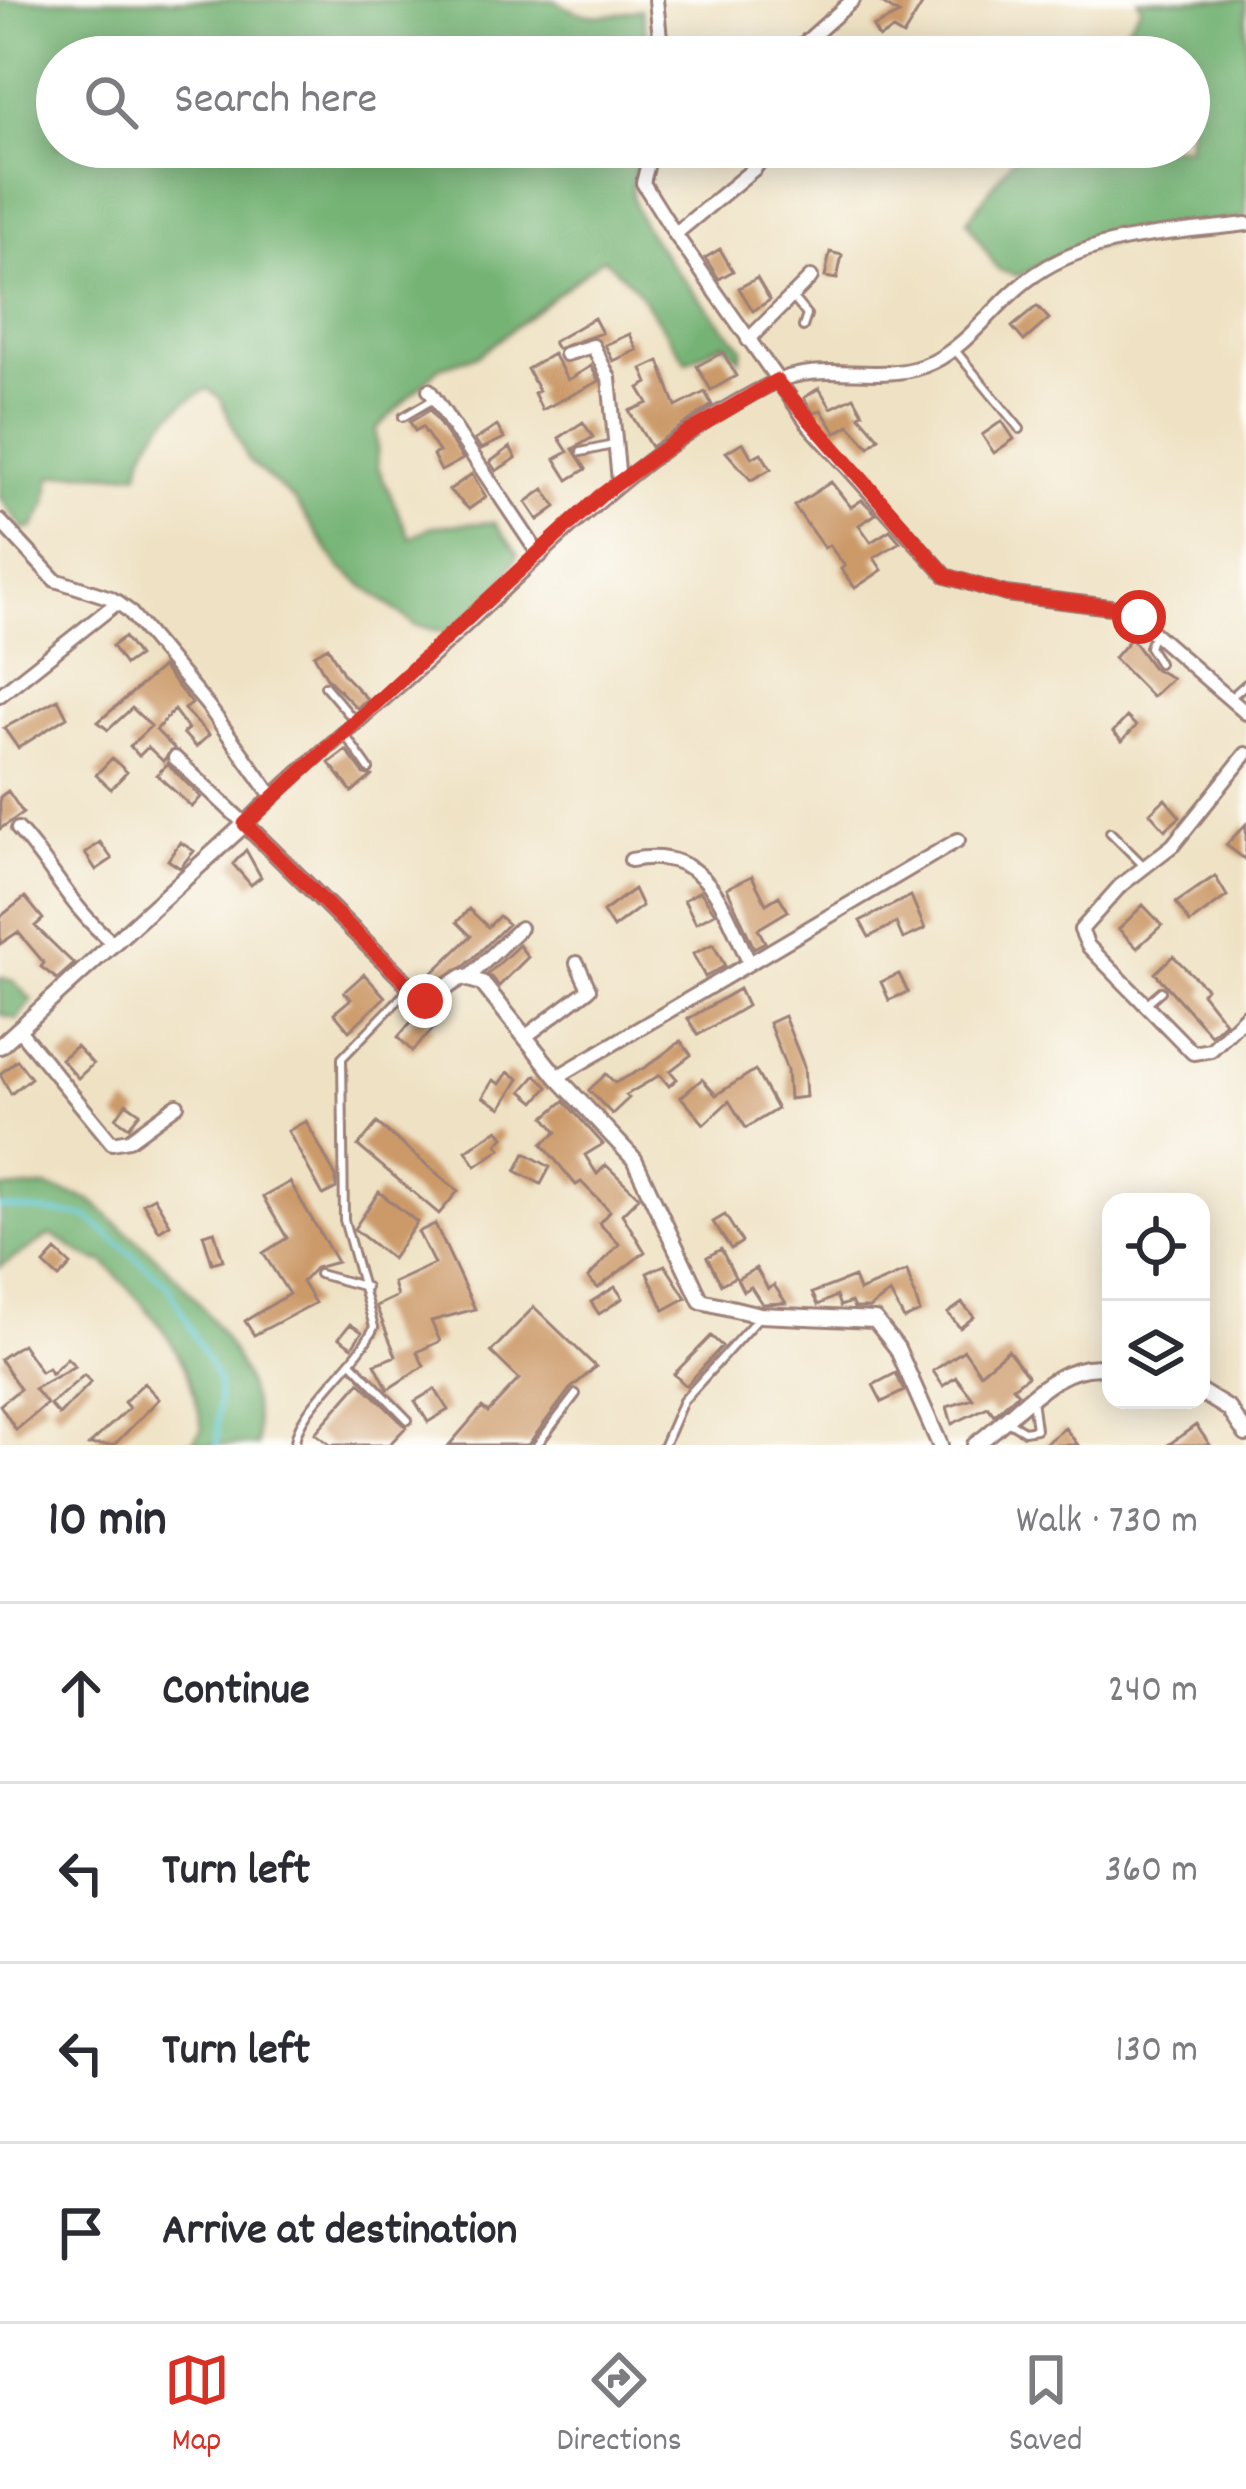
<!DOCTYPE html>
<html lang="en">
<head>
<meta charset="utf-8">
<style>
	:root { --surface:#fff; --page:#f7f7f7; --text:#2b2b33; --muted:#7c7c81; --line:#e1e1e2; --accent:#d93025 }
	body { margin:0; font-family:Dekko,sans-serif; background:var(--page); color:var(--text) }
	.controls { position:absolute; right:36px; bottom:36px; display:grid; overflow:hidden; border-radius:24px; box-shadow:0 6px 30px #0003 }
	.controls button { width:108px; height:108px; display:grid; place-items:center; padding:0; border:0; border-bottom:3px solid var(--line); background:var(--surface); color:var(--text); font:60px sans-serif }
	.stop { position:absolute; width:36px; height:36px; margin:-27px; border:9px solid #d93025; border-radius:50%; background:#fff }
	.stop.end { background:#d93025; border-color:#fff; box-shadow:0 3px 12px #0008 }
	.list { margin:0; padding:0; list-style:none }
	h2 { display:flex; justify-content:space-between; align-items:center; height:156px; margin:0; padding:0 48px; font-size:51px }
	h2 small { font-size:39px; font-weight:400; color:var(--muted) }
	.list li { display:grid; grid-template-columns:78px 1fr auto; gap:36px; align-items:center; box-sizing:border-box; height:180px; padding:0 48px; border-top:3px solid var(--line) }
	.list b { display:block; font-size:45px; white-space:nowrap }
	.list em { font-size:39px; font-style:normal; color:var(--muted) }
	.icon { flex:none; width:66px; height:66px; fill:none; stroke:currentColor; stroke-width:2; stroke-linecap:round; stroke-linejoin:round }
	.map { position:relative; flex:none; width:1246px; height:1445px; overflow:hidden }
	.search { position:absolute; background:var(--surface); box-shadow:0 6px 30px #0003; left:36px; right:36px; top:36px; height:132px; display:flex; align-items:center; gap:30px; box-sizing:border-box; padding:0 42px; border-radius:66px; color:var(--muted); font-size:45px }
	.sheet { height:876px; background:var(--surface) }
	nav { display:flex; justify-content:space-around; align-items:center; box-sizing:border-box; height:168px; border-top:3px solid var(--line); background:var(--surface); font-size:33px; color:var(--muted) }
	nav a { display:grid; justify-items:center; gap:6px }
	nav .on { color:var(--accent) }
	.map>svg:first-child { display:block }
	.forest { fill:#75b374; stroke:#606950; stroke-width:3 }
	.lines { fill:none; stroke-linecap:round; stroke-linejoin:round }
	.stream { stroke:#5bc7d4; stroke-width:4.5 }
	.building { fill:#cc9a69 }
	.service-casing { stroke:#9c8078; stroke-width:12 }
	.minor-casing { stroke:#9c8078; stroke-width:18 }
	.tertiary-casing { stroke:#9c8078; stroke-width:20 }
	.service { stroke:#fff; stroke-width:6 }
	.minor { stroke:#fff; stroke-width:12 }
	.tertiary { stroke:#fff; stroke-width:14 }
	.route { stroke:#d93025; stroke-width:15 }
</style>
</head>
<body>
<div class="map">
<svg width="1246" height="1445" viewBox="0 0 1246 1445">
	<rect width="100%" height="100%" fill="#fdfcf7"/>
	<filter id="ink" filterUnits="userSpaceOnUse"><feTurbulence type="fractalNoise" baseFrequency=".00833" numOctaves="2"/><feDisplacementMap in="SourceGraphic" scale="24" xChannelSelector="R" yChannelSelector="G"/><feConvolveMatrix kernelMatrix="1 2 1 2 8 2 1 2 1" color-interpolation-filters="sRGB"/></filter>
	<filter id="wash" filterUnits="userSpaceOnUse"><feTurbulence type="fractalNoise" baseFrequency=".004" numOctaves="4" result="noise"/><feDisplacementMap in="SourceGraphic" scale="48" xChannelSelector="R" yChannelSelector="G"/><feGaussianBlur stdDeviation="2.7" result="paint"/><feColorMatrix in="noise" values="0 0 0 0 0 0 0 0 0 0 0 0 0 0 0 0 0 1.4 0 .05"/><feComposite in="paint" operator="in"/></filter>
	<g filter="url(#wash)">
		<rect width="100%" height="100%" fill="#efe2c4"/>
		<path class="forest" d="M0,0H554C585,21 606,17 641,9L651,57H57V147H645C641,162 631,176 632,193C634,232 716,315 743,348L740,359L723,342L687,362L634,286L603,258L479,355L440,367L376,429L378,467L410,538L434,526L494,522L518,554L498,590L448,633L415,625L339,567L294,500L248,460L220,398L208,389C176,403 143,438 139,472C109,478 80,468 51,477L47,503L33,528L24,529L0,498Z
			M1138,0H1246V217C1171,230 1086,241 1018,276L998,270L967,221L1021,147H1189V57H1036L1050,50C1091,66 1121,40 1141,7Z
			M0,977L13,981L32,1000L17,1019L0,1014Z
			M44,1187C59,1191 75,1194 89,1200C100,1205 107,1217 117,1224C180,1273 262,1360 257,1445H190L202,1429C191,1353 155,1316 104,1262C85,1261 69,1242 50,1235L0,1267V1189Z"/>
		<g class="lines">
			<path class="stream" d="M0,1207L86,1216L168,1285L219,1383L217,1445"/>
		</g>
		<g id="blocks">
			<path class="building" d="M877,0H925L903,36L893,30L879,38L873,27L899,14Z
				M720,249L733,271L719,279L705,258Z
				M830,252L842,255L837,279L825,277Z
				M757,278L770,300L753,311L739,288Z
				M1037,306L1049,319L1024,341L1012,327Z
				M594,318L602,333L557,349L553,342Z
				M630,334L637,350L613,361L605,345Z
				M723,352L736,376L711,390L697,366Z
				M553,354L568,380L591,366L599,381L542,410L534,393L539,391L527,369Z
				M659,361L676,407L705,392L712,405L651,447L629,411L648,403L639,388L648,383L642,369Z
				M819,388L831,408L854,397L863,413L859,415L879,438L869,447L849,425L836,433L821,410L814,414L804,398Z
				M430,410L463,459L441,471L433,455L439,452L422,427L415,431L410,422Z
				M1002,421L1014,439L994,453L982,435Z
				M583,422L593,437L573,449L586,469L568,480L555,459L568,452L559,438Z
				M497,426L504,438L481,449L475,440Z
				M743,442L752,458L761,453L771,469L751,480L726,452Z
				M510,447L516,458L496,471L490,462Z
				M472,474L486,497L469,509L449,490Z
				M831,482L851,507L862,500L876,514L859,525L871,542L890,530L900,542L874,558L882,570L855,588L841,569L845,566L829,545L824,548L794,506Z
				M544,489L556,507L538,520L526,502Z
				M124,637L138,656L125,665L112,646Z
				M1131,638L1153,668L1172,678L1152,697L1114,658Z
				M328,647L344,675L367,699L357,708L327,678L314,655Z
				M162,667L192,704L184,709L209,735L196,747L183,733L188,729L174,710L156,730L174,748L163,761L148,747L139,756L130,746L151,726L132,708L108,730L98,722Z
				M58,699L67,717L18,748L4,728Z
				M1127,717L1136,726L1122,741L1113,732Z
				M346,750L364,774L372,776L352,792L329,763Z
				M112,758L127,772L111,789L96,775Z
				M167,764L201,797L192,807L157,775Z
				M8,791L23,813L0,829V797Z
				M1165,799L1180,817L1165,830L1150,813Z
				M1246,824V860L1226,845Z
				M100,842L112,859L96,870L85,853Z
				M180,842L194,851L180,868L168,860Z
				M246,850L261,877L251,885L233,864Z
				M752,876L766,904L779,896L788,911L758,929L765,942L754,948L727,888Z
				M1215,876L1227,896L1190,923L1176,903Z
				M634,889L642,906L613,928L603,912Z
				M700,891L715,913L696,923L684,900Z
				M911,896L925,929L903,939L896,923L869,937L860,921Z
				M25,897L43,919L35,926L74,964L57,979L41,967L44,963L18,932L0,944V917Z
				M1143,905L1162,925L1137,948L1119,929Z
				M469,909L488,927L499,916L508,924L465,966L426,987L422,983L471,936L457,922Z
				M713,944L725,966L705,977L693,954Z
				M519,945L528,957L499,986L488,974Z
				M1173,956L1206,988L1202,993L1225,1022L1211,1035L1155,973Z
				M364,974L385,997L349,1031L334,1013L351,999L344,992Z
				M899,974L908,992L889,1000L881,982Z
				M739,989L747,1006L698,1035L688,1019Z
				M418,1014L434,1028L412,1051L398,1037Z
				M784,1016L804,1066L806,1097L789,1099L787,1070L769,1023Z
				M681,1041L691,1055L670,1071L677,1079L669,1086L660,1075L626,1095L629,1098L612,1114L589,1090L606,1074L615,1083L646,1067Z
				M76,1046L93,1064L78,1078L61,1059Z
				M17,1060L31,1078L11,1094L0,1074Z
				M755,1070L777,1109L746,1128L729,1101L704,1124L681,1097L702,1079L716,1095Z
				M508,1072L519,1079L501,1108L483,1097L493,1080L500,1084Z
				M536,1075L548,1087L535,1102L522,1091Z
				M564,1101L603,1144L585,1155L597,1174L606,1165L639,1197L622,1214L645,1252L598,1288L588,1278L619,1244L599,1223L610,1211L581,1182L576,1185L542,1144L557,1132L545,1117Z
				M126,1103L140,1113L129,1127L116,1118Z
				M306,1121L336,1177V1188L323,1195L288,1131Z
				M377,1123L458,1191L439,1214L358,1146Z
				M498,1129L504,1137L497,1144L501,1149L476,1166L466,1151Z
				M525,1153L550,1167L541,1184L516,1171Z
				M290,1182L337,1262L315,1268L302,1282L315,1303L254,1335L245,1321L289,1294L263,1253L287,1238L263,1197Z
				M379,1192L417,1222L392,1259L354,1229Z
				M154,1197L170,1224L159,1231L143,1203Z
				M725,1215L742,1242L731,1249L713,1222Z
				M435,1224L475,1309L431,1321L440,1341L417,1352L424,1366L388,1389L375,1364L396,1356L376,1306L397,1296L393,1283L434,1264L418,1232Z
				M214,1231L223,1260L212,1263L203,1234Z
				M721,1249L735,1277L721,1284L707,1257Z
				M56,1251L71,1265L59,1278L44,1264Z
				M665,1265L686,1298L664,1310L647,1273Z
				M756,1268L768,1289L774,1285L786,1303L762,1304L751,1287L743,1291L737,1279Z
				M907,1271L920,1312L904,1319L890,1293L869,1308H854L851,1302L840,1306L836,1296L818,1305L812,1293L854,1277L859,1291Z
				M615,1287L623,1298L599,1314L591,1302Z
				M962,1303L974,1317L960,1328L948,1313Z
				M534,1307L596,1367L570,1389L528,1445H449L482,1407L488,1412L519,1379L491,1352Z
				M350,1324L362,1332L352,1347L339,1338Z
				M711,1336L722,1346L686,1386L674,1374Z
				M22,1344L41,1372L48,1368L51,1374L67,1358L75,1366L34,1389L47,1404L16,1430L0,1405L20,1389L0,1359Z
				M964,1350L980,1373L1008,1350L1028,1376L1013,1387L1018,1393L994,1415L988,1407L952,1424L947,1407L973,1399L956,1377L943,1386L933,1371Z
				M896,1373L904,1391L882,1402L873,1385Z
				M84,1375L91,1382L59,1415L50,1405Z
				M360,1382L406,1427L389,1445H330L315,1433Z
				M144,1383L159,1399L114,1445H89L129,1408L124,1402Z
				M435,1389L448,1410L428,1422L415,1401Z
				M1196,1425L1210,1445H1168Z
				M1065,1428L1078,1445H1043Z"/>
		</g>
	</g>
	<g filter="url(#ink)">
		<use href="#blocks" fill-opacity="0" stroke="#9c8078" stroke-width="3"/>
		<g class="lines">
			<g class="service-casing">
				<path id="service" d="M793,298L807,315L803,327
					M954,349L1020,429
					M403,417L434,399
					M581,452L613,445
					M1154,634L1149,647L1159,663
					M325,686L354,720
					M1230,698L1246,684
					M345,735L369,769
					M1110,832L1145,867
					M1147,1003L1161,991
					M319,1274L366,1287
					M352,1363L408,1420
					M1009,1422L1024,1431L1036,1429L1032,1399
					M295,1445C294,1411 358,1364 374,1327L344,1220L342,1058L409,989
					M537,1445L576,1394
					M664,1445L683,1401L758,1318"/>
			</g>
			<g class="minor-casing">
				<path id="minor" d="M656,0L662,57
					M789,57L853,0
					M652,147L643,183L675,234
					M770,147L755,168L675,234L810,426L946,576L1006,594L1126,609L1246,713
					M748,340L811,277
					M566,354L593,346L609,378L619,481
					M429,390L540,556
					M0,521L55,580L111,598L129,611L208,706L272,796
					M0,695L118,602
					M1246,754L1173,845L1120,886L1081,930L1088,946L1193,1053L1211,1050L1246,1016
					M175,758L245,824C304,764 372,711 434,654C542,556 639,448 773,383C824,358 882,387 933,362C973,342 998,299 1036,274C1093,234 1179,233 1246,224
					M18,829C54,868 70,908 113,943
					M631,860C706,845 723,905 749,962
					M470,976L520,928
					M19,1030L112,1143L129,1140L177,1105
					M525,1037L589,989L577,963
					M557,1077L958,840"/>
			</g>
			<g class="tertiary-casing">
				<path id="tertiary" d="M0,1046L245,824L425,1001L462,977L482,983L557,1077L634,1159L701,1301L760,1315L875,1320L897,1348L940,1445
					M1201,1392L1229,1409L1246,1434
					M975,1445C1015,1417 1058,1356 1111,1369"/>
			</g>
			<use href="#service" class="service"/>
			<use href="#minor" class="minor"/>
			<use href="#tertiary" class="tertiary"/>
		</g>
	</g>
	<g class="lines" filter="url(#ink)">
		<path class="route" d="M425,1001L245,824L600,496L684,435L776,381L946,576L1006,594L1126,609L1139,617"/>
	</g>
</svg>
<div class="controls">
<button><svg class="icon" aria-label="locate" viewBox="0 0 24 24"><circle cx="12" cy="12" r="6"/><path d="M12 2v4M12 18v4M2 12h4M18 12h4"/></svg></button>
<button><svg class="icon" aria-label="layers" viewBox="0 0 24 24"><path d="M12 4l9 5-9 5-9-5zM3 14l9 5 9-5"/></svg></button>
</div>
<div class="stop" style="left:1139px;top:617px"></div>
<div class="stop end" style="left:425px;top:1001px"></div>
<div class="search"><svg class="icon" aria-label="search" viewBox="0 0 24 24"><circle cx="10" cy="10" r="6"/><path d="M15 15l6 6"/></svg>Search here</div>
</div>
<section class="sheet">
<h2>10 min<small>Walk · 730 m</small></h2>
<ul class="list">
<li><svg class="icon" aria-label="ahead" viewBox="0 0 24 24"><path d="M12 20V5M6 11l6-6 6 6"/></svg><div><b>Continue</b></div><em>240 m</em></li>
<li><svg class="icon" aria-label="left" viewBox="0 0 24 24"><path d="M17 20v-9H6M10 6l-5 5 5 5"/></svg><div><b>Turn left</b></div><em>360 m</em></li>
<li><svg class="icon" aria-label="left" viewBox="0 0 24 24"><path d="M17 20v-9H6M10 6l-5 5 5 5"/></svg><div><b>Turn left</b></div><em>130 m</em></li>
<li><svg class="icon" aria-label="arrive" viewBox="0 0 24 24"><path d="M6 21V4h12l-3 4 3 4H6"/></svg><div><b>Arrive at destination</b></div></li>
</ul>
</section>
<nav>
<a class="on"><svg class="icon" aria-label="map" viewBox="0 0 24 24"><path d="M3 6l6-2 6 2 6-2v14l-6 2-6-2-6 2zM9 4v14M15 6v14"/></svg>Map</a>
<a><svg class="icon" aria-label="directions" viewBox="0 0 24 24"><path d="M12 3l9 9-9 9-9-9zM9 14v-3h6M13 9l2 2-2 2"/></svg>Directions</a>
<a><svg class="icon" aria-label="saved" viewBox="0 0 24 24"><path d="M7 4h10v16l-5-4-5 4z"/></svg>Saved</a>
</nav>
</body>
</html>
